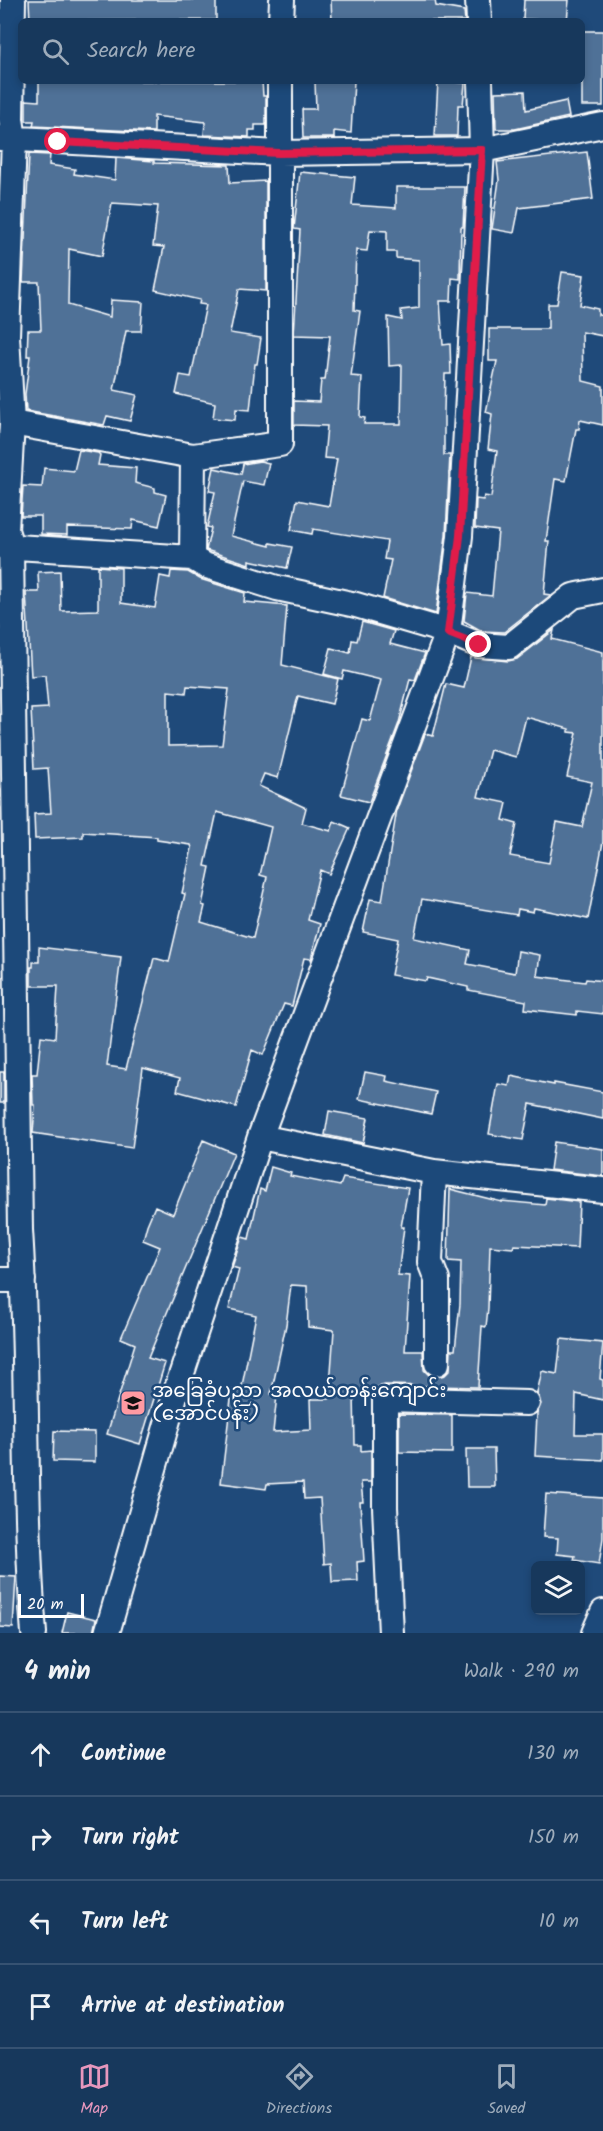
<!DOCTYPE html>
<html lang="en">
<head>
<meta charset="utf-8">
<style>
	:root { --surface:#17385c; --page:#244365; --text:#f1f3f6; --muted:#9eacbb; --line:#365272; --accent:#e797bd }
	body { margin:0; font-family:Kalam,"Noto Sans Myanmar",sans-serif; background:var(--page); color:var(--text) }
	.controls { position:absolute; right:18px; bottom:18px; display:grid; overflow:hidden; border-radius:9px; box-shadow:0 3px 9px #0003 }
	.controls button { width:54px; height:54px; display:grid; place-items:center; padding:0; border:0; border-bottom:2px solid var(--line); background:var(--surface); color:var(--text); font:30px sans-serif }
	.scale { position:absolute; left:18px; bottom:15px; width:66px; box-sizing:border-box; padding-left:6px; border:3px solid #fff; border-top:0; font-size:16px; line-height:21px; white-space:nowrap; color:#fff; -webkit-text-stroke:4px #1f4a7a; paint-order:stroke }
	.stop { position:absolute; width:18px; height:18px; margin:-14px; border:4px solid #e11d48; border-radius:50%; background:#fff }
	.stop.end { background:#e11d48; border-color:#fff; box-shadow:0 2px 6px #0008 }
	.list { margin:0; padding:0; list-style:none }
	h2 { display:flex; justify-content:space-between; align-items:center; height:78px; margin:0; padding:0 24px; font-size:26px }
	h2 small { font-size:20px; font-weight:400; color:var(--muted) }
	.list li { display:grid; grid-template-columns:39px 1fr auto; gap:18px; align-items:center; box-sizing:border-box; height:84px; padding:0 24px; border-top:2px solid var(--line) }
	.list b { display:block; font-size:22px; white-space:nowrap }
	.list em { font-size:20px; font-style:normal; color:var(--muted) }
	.icon { flex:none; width:33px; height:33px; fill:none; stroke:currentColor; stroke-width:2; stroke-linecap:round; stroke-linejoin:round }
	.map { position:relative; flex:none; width:603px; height:1633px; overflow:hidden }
	.search { position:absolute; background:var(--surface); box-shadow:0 3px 9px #0003; left:18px; right:18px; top:18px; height:66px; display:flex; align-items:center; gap:15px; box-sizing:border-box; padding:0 21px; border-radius:9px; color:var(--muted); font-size:22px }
	.sheet { height:414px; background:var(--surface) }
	nav { display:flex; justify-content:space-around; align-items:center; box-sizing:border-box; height:84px; border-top:2px solid var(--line); background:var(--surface); font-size:16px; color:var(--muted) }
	nav a { display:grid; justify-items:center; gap:3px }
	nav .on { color:var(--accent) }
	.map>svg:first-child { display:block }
	.building { fill:#507197; stroke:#fff; stroke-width:1.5; fill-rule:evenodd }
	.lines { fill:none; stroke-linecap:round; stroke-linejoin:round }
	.minor-casing { stroke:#fff; stroke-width:28 }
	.minor { stroke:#1f4a7a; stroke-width:24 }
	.route { stroke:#e11d48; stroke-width:8 }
	.labels { text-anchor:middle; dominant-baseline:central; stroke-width:5; stroke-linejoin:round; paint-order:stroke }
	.poi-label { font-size:20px; fill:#fff; stroke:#1f4a7a; text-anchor:start }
</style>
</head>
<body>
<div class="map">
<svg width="603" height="1633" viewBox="0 0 603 1633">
	<rect width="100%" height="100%" fill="#1f4a7a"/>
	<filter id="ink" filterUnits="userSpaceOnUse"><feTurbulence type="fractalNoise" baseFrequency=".0167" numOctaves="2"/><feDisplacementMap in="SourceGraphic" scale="12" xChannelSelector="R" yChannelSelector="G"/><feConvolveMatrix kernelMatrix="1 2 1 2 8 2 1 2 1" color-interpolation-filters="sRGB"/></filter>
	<g filter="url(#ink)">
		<path class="building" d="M29,0H216V20L30,21Z
			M331,0H435L436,6L464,11L465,21H332Z
			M524,0H569L567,21L523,19Z
			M582,31H603V106H582Z
			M39,81H262L263,96H266V125H255V130H249V137L204,135L205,122L154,116V132L33,126L34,121H26V100L39,101Z
			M315,81H354L351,133L334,131V138H303L302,109H316Z
			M438,81L465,83L463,105H458L457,136H435Z
			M525,91L526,110L566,101L569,117L515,129H496L495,92Z
			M587,152L593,199L519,208L514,233L492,229L499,180L497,162Z
			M29,154L50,155L49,165L75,169L74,174L115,180L116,158L154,161V163L229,165L230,183L266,181V291L239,289L230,333L261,338L257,364H255L250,410L236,409L235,420L213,418L215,403L176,394L180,375L191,377L206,305L199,304L200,300L155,290L164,247L153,246L158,206L112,203L102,256L69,249L68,305L110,317L111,300L143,302L141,331H126L114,390L137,395L130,421L107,416L104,425L26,411L25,394L30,356H27L28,330H41L39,282H23Z
			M300,172L355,177L352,205L396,208V187H465L463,227H461L460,279L452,278L451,301H440L443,345L450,344L451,374H445L444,412V455H450L446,535L436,614L383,598L391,560L384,559L387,541L313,529L312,534L291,530L297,500L329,506L337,459L324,458L327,426L294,425V401L319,402L321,380H325L330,336L294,335L300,230L294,229ZM370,230L387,231V252H396V258L419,260V308L401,310L402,320L388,317L389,366L402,365L401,424H364L365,418L360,417L362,377L351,376L360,311L354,310L356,250L367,251Z
			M562,272L584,275L580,305L598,309V315L603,316V336L582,332L583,381L603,386V425L580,420L579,429H576L566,481L555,479L546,541H549L544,594L551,595L504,632L482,631L464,621L467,593L492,596L498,531L475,528L476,499L483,500L484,496L491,497L497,451L488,449L492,414L486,412L497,361H489V329H548V304H557Z
			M79,450L98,453L100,455L98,465L136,468L135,483L155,488V492L166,495L159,526L133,520L132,529L67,527V535L41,534V516H21L23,486L42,487L44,468L74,471Z
			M260,461L269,463L264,485L243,481L231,536L270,546V543L292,547L287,568L249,560V564L206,550L211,528L207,527L215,492L209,491L214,468L241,474L243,464Z
			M98,566L121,568V603L155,608L160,576L170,578L171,571L188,572L200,579L245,593L244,602L287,606L282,665L338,679L332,704L298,696L278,778L264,774L259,786L306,808L302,823L331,831L334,821L350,828L329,874L320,870L308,920L320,924L311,959L304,958L292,1006L284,1004L263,1055L252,1050L236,1107L177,1091L180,1078L143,1068L132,1148L33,1133L35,1105H33L32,1074H37L41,1036L55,1038L58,986H31V967H33V962H39V947L121,957L107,1066L126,1069L154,958L169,962L185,894L182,893L192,848L191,845L157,840V837L83,832V837L35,839L34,814L51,813L48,768L34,769L31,709L48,708L45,675L31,676L26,592H39L38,572L60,571L61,611L98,610ZM187,686L229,689L222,745L168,746V691L186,693ZM217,812L271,827L260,875L267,877L253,938L201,922L205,906L202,905L210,867L205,866Z
			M362,622L394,631L390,644L425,653L415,680L410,679L399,723L369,802L341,795L362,719L370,721L381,680L344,671L342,679L324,674L331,648L350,653L352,640L357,641Z
			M554,630L552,639L603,652V842L588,919L534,908L533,912L518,909L517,915L422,899L414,938L470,950L467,964L515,973L518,951L540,955L537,976L585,982L586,979L603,981V1014L577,1011V1015L525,1009L526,1001L468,990V987L427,978L426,981L391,975L398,939L363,932L370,899L382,901L397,809L425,734L433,736L446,684L464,688L471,657L508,661L517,659ZM526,717L569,729V732L577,733L567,777L592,782L582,827L557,822L549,863L510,856L517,824L503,820L507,803L478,797L490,750L516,757Z
			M0,1072H4V1103H0Z
			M365,1072L387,1076L386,1081L436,1092L431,1114L359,1099Z
			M511,1076L554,1085V1083L603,1092V1119L530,1104L523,1140L489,1134L498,1084L509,1086Z
			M329,1111L368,1118L363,1143L325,1135Z
			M203,1140L234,1153L148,1358L165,1363L140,1444L107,1434L135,1344L121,1338L160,1247L143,1240L147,1225L155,1206L173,1214Z
			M554,1142L603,1149V1176L550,1170Z
			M271,1167L291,1173L290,1176L340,1186L343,1178L408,1188L401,1227H404L398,1275L410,1276L405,1351H423L424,1370L429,1375L436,1377L445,1375L450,1370L451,1350H455L460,1304L461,1262L448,1261L450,1189L502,1202V1201L545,1205L546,1198L579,1202L577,1248L514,1245L513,1248L490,1246L488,1308L486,1327L482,1326L478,1387L385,1385L378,1387L372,1393H354L355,1445H361V1451L371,1450V1482H361L363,1502H360L364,1561L357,1562L358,1581L332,1582L331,1563L324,1564L320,1498L304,1499L303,1482L267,1484L266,1489L221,1483L232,1390L241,1391L256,1315L229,1309L239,1269L232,1267L242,1237L249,1239L260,1189L265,1191ZM291,1285L307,1286L308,1327L334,1330L329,1399H310L311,1430L273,1432L277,1395L271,1394L286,1325Z
			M561,1339L603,1343L600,1379L603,1380V1400L576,1394L575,1434H603V1460L535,1456L537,1413L541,1404L537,1393L542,1371L557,1374Z
			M399,1414L452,1415V1453L399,1452Z
			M54,1431L95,1432V1462L53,1461Z
			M466,1449H494L495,1487H467Z
			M546,1494L603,1498V1538L599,1564L574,1560L575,1556L557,1554L558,1538L543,1537Z
			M0,1576L16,1577L13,1628L0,1627Z
			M67,1612L96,1619L93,1633H62Z"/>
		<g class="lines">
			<g class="minor-casing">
				<path id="minor" d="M13,0L11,119L14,139L7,336L12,423L6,530L11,546L20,1230C29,1364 23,1499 34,1633
					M478,0L479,21
					M281,21L282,0
					M0,138L279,153L482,150L603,125
					M12,423L193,456L280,444V81
					M0,546L192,558L204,565L277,588L356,605L448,632L479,645L509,647L573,596L603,590
					M192,558L193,456
					M260,1137L434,1172L603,1190
					M434,1172L430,1262L437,1280V1363
					M0,1280H23
					M107,1633L178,1385L260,1137L448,632L460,536L482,150L480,81
					M391,1633L385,1507V1399L527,1403
					M594,1633L603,1612"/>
			</g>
			<use href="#minor" class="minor"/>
		</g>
	</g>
	<g class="lines" filter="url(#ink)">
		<path class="route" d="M58,142L279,153L482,150L460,536L448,633L479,645"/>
	</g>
	<defs>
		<g id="school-square" transform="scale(1.35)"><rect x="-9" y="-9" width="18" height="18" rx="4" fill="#ff9aa2" stroke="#1f4a7a"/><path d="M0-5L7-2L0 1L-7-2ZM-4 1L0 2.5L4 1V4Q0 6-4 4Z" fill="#111"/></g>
	</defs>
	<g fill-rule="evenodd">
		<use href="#school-square" x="133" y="1403"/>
	</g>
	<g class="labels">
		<g class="poi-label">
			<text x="152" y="1392">အခြေခံပညာ အလယ်တန်းကျောင်း<tspan x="152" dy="23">(အောင်ပန်း)</tspan></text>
		</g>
	</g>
</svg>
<div class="controls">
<button><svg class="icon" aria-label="layers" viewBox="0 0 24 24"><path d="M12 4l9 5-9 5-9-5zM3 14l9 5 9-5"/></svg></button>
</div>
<div class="scale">20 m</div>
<div class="stop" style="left:58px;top:142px"></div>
<div class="stop end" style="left:479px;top:645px"></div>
<div class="search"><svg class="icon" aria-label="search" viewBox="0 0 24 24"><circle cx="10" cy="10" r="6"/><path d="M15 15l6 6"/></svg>Search here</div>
</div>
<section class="sheet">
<h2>4 min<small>Walk · 290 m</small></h2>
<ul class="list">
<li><svg class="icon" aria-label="ahead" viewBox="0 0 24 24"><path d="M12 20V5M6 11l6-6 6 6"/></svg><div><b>Continue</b></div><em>130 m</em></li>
<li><svg class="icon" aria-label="right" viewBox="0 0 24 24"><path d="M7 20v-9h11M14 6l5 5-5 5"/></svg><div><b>Turn right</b></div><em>150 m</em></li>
<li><svg class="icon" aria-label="left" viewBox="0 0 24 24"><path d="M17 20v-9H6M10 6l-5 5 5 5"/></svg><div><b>Turn left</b></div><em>10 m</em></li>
<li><svg class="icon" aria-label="arrive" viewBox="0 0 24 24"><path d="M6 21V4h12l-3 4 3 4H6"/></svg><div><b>Arrive at destination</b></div></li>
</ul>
</section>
<nav>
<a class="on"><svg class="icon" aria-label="map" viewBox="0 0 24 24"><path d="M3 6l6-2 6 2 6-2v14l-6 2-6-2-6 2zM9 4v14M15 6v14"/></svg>Map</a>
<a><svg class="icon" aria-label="directions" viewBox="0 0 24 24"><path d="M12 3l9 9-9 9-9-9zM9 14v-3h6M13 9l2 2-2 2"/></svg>Directions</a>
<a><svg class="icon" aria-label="saved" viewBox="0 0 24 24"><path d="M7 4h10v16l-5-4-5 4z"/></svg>Saved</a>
</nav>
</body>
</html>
